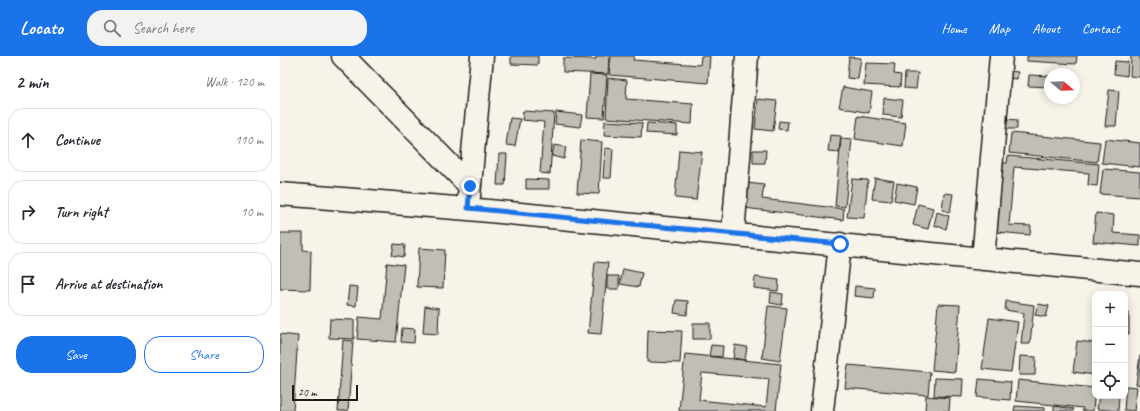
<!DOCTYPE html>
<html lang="en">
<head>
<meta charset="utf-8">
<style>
	:root { --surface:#fff; --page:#f2f2f3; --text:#2b2b33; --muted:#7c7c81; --line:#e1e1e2; --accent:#1a73e8 }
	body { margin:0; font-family:Caveat,sans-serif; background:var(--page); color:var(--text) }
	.controls { position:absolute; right:12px; bottom:12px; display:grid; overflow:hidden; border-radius:8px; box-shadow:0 2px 10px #0003 }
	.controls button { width:36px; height:36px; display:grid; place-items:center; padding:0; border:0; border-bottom:1px solid var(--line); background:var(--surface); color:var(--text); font:20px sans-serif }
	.compass { position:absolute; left:764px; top:12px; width:36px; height:36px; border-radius:50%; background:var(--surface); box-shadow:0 2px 10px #0003; rotate:109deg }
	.scale { position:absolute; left:12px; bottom:10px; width:66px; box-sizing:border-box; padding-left:4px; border:2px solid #1c1c1c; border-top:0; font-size:11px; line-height:14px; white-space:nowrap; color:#1c1c1c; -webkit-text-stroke:3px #f7f3e8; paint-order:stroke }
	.stop { position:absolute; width:12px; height:12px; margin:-9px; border:3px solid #1a73e8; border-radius:50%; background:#fff }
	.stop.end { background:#1a73e8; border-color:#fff; box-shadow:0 1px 4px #0008 }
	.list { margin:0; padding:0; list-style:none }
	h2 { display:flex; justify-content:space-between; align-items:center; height:52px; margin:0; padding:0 16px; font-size:17px }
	h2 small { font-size:13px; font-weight:400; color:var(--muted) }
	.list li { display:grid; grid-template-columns:26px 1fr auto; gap:12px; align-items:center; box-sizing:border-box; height:64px; margin:0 8px 8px; padding:0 8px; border:1px solid var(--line); border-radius:16px }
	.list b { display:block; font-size:15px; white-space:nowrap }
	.list em { font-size:13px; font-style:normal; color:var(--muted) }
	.actions { display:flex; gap:8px; padding:12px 16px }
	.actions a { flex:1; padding:9px 0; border:1px solid var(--accent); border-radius:16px; text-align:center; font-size:14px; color:var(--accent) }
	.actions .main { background:var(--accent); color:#fff }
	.icon { flex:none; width:22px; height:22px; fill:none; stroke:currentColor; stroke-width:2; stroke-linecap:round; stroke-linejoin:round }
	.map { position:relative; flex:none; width:860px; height:355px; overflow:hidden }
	header { display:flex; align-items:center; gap:24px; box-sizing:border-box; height:56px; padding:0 20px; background:var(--accent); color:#fff }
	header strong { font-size:19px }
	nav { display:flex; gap:22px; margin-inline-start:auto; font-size:14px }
	.search { width:280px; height:36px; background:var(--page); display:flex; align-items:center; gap:10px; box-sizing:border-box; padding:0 14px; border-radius:16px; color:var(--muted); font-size:15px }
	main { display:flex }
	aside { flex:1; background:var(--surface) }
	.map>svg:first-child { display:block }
	.building { fill:#c0beb5; stroke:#1c1c1c; fill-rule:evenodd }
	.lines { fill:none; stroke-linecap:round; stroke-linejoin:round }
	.street-casing { stroke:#1c1c1c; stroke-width:25 }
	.street { stroke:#f7f3e8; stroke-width:22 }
	.route { stroke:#1a73e8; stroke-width:5 }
</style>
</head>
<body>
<header>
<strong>Locato</strong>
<div class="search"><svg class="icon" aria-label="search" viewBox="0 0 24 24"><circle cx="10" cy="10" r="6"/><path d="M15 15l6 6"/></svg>Search here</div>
<nav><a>Home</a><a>Map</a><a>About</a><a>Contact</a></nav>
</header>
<main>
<aside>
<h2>2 min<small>Walk · 120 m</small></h2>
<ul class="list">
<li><svg class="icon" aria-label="ahead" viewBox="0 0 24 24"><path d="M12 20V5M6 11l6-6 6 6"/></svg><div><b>Continue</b></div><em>110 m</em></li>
<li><svg class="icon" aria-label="right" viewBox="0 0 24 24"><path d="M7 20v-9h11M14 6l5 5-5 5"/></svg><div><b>Turn right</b></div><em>10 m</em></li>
<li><svg class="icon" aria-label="arrive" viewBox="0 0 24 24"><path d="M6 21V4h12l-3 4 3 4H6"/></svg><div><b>Arrive at destination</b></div></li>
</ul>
<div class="actions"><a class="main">Save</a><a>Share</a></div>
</aside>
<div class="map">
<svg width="860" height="355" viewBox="0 0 860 355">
	<rect width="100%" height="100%" fill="#f7f3e8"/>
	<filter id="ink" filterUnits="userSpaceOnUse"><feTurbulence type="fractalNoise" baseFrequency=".025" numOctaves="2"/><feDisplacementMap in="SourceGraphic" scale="8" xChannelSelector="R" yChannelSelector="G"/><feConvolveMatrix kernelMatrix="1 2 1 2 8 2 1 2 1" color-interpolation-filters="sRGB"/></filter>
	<g filter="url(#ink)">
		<path class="building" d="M231,0H258V9L231,8Z
			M316,0H329L328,18L283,16V2L316,3Z
			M331,0H354L353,4L420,9L421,0H430L428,27L329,19Z
			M747,0H797L796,8L747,5Z
			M851,0H860V21L850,20Z
			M569,1L581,2L578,23L567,22Z
			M835,5L848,6L847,20L834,18Z
			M586,7L615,8L614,18L621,19L620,31L584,29Z
			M730,15L738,16L737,23L728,22Z
			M625,17H638L636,33L624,32Z
			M310,18L327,19L324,62L307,61Z
			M749,19L770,20V31L748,30Z
			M328,22L347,24L346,43L413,48L412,68L326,62Z
			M563,31L592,36L589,57L559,51Z
			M829,34L839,35L836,70H825Z
			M604,42L623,44L621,61L603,59Z
			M478,43L497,45L493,75L475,73Z
			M243,55L274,57L270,118L260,117L264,66L242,64Z
			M276,56L302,59L300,71L275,68Z
			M578,60L626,67L623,90L575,83Z
			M230,62L240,63L235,90L226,89Z
			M727,63L737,64V73H726Z
			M325,65L362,67L361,81L324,79Z
			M499,65L508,66L507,74L498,73Z
			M367,67L397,69V79L366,77Z
			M731,77L820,86L817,106L729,97Z
			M550,79L561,80L559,96L548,95Z
			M561,82L572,83L565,151L555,150Z
			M825,83L860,87V111L822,107Z
			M301,84L322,86L319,138L297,137Z
			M274,89L286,91L284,103L272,100Z
			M325,92L333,93L331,122H323Z
			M399,94L422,96L416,144L395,142Z
			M473,94H486L485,107H473Z
			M219,98H227L225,129H217Z
			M728,100L819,108L817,130L808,129L809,117L734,111L729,169L751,170L750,179L717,176L723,107H727Z
			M823,113L860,116V141L820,138Z
			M595,122L614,125L611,145L592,143Z
			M246,123L269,124V133H246Z
			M572,123L588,124L584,162L567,161Z
			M467,127L484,129L482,143L564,153L563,164L464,152Z
			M617,127L637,131L634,148L614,144Z
			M664,137L673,138L670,156L662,154Z
			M638,148L653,152L648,173L633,169Z
			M657,156L669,160L666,173L654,169Z
			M816,157L834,159L833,177L860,179V190L813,186Z
			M0,177H23V194L31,195L30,234L0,233Z
			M114,188L125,189L124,201L112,199Z
			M139,192L165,194L163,232L137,231Z
			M315,206L328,207L321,278L308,277Z
			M107,207L124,209L116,286L77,283L79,261L102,263Z
			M343,213L362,217L359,231L340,228Z
			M327,220H339V233H327Z
			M475,221L499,224L498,235L474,232Z
			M69,230L78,231L76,250L67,249Z
			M575,230L595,232L594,242L574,240Z
			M491,236L503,238L502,249L490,247Z
			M396,244L408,245L407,259L394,257Z
			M726,245L754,249L750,288H741L744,257L725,254Z
			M658,248L680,249L675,316L652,314Z
			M758,248L769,250L766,261L755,259Z
			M145,250L159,252L158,278L143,277Z
			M488,250L507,252L500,305L482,302Z
			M845,257H849V278H845Z
			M709,262L738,266L731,316L702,313Z
			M50,263L74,264V283L49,282Z
			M413,267H430V283H413Z
			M122,272L135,273L134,287L121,286Z
			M368,274L402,275L400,307L367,306Z
			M0,278L18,280L13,355H0Z
			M63,284L73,285L68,355H58Z
			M797,285L815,287V319L793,316Z
			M431,289L443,290L442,301L429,300Z
			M455,289L467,291L465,304L453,302Z
			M405,298L501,308L496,355H399ZM422,317L489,323L486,351L419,344Z
			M740,300L756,301L755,319H739Z
			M860,300V329L856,328Z
			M568,309L650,316L648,339L565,332Z
			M655,322L683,323L682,341L654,340Z
			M699,323L731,326L730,344L697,341Z
			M738,324L815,332L813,355H802L803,352L736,345Z
			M846,330L857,331L854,355L844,354Z
			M646,340L670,342L669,355H645Z
			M819,340H839L838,355L817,353Z
			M735,350L765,352V355H734Z
			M774,350L794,353L793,355H774Z"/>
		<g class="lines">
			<g class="street-casing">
				<path id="street" d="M63,0L190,130
					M0,138L188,153L860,218
					M189,140L202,0
					M453,178L467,0
					M703,203L721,0
					M542,355L560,188"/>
			</g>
			<use href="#street" class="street"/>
		</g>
	</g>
	<g class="lines" filter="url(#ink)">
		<path class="route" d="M190,130L188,152L560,188"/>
	</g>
</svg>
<div class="controls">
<button>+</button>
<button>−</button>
<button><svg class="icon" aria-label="locate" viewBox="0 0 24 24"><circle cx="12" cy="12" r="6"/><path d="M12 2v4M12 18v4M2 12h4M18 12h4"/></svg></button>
</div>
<svg class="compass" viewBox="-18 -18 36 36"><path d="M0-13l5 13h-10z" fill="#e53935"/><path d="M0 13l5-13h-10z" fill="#7c7c81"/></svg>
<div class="scale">20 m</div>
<div class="stop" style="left:560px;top:188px"></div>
<div class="stop end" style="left:190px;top:130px"></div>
</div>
</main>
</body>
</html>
